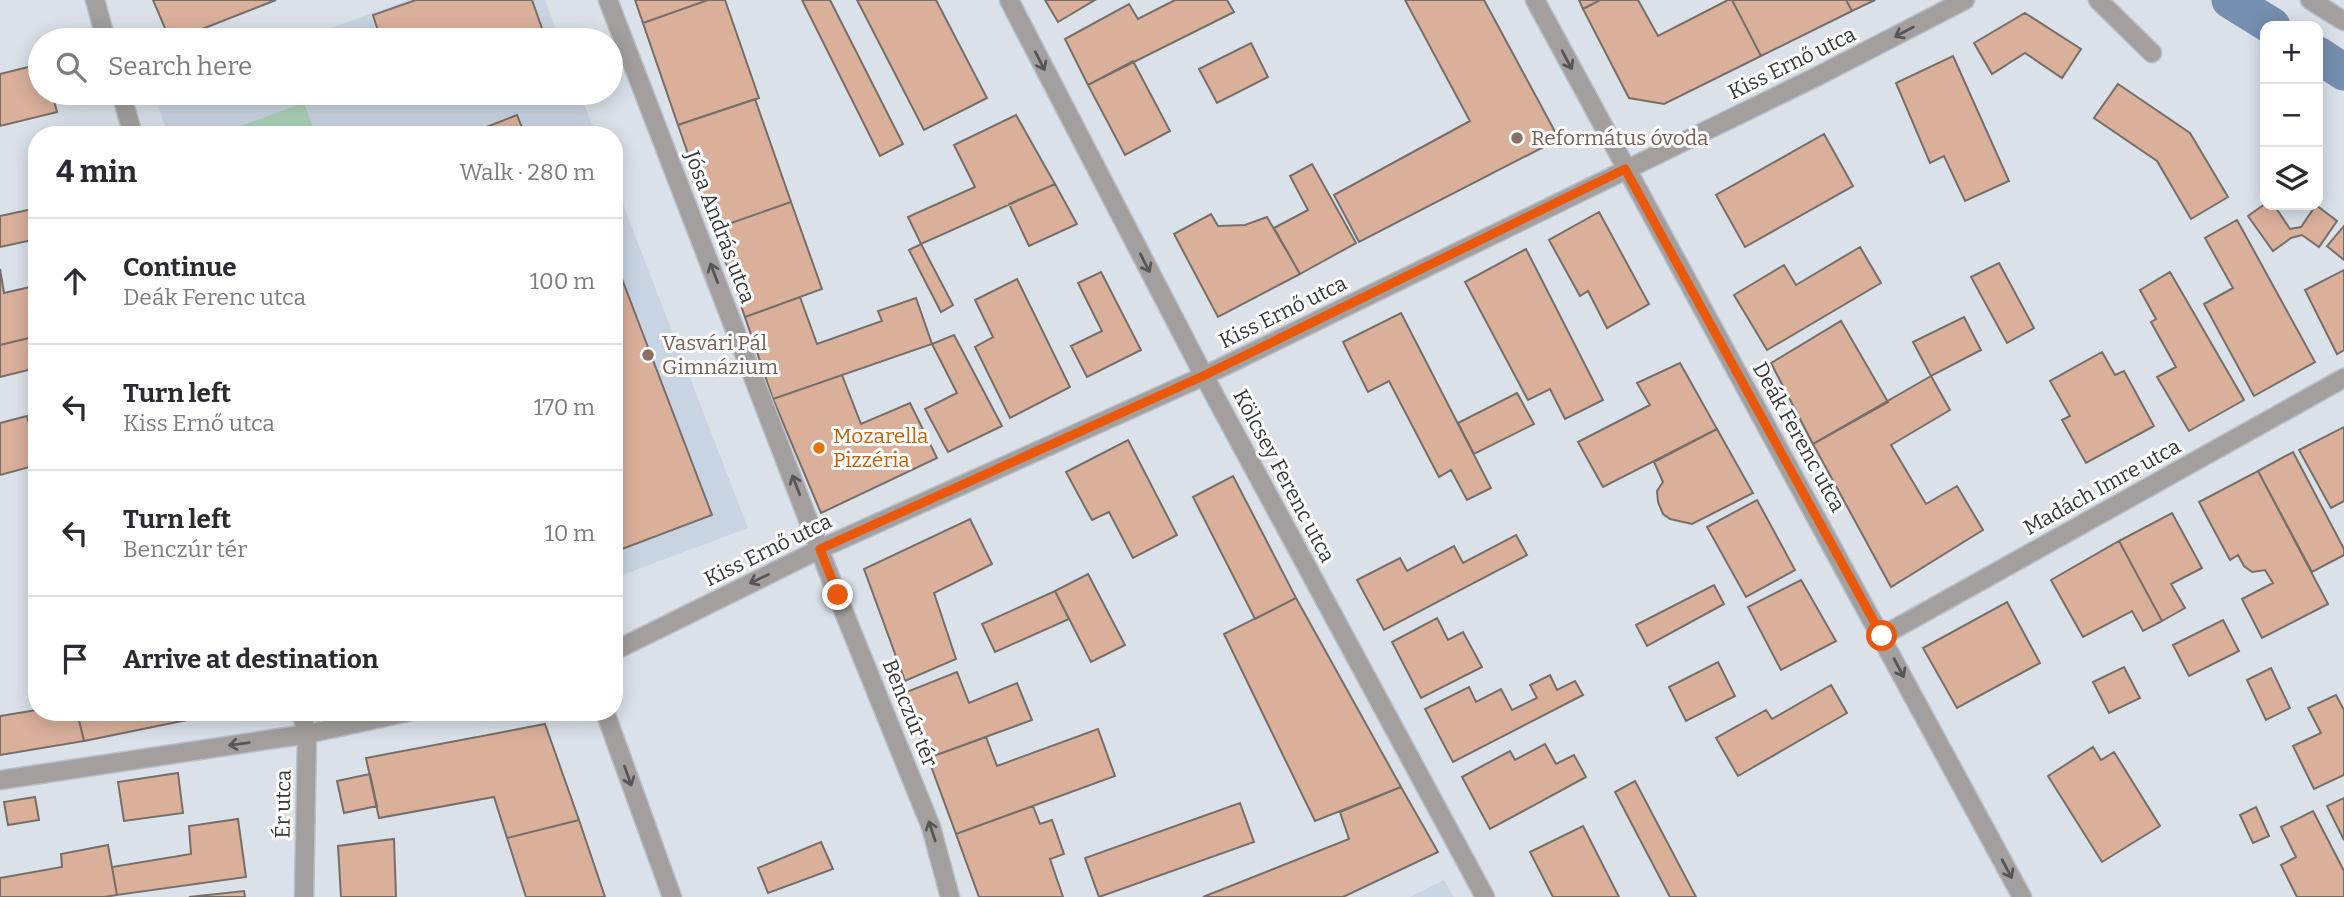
<!DOCTYPE html>
<html lang="en">
<head>
<meta charset="utf-8">
<style>
	:root { --surface:#fff; --page:#f2f2f3; --text:#2b2b33; --muted:#7c7c81; --line:#e1e1e2 }
	body { margin:0; font-family:Bitter,serif; background:var(--page); color:var(--text) }
	.controls { position:absolute; right:21px; top:21px; display:grid; overflow:hidden; border-radius:14px; box-shadow:0 4px 18px #0003 }
	.controls button { width:63px; height:63px; display:grid; place-items:center; padding:0; border:0; border-bottom:2px solid var(--line); background:var(--surface); color:var(--text); font:35px sans-serif }
	.stop { position:absolute; width:21px; height:21px; margin:-16px; border:5px solid #ea580c; border-radius:50%; background:#fff }
	.stop.end { background:#ea580c; border-color:#fff; box-shadow:0 2px 7px #0008 }
	.list { margin:0; padding:0; list-style:none }
	h2 { display:flex; justify-content:space-between; align-items:center; height:91px; margin:0; padding:0 28px; font-size:30px }
	h2 small { font-size:23px; font-weight:400; color:var(--muted) }
	.list li { display:grid; grid-template-columns:46px 1fr auto; gap:21px; align-items:center; box-sizing:border-box; height:126px; padding:0 28px; border-top:2px solid var(--line) }
	.list b { display:block; font-size:26px; white-space:nowrap }
	.list p { margin:0; font-size:23px; white-space:nowrap; color:var(--muted) }
	.list em { font-size:23px; font-style:normal; color:var(--muted) }
	.icon { flex:none; width:38px; height:38px; fill:none; stroke:currentColor; stroke-width:2; stroke-linecap:round; stroke-linejoin:round }
	.map { position:relative; flex:none; width:2344px; height:897px; overflow:hidden }
	.search { position:absolute; background:var(--surface); box-shadow:0 4px 18px #0003; left:28px; top:28px; width:595px; height:77px; display:flex; align-items:center; gap:18px; box-sizing:border-box; padding:0 24px; border-radius:38px; color:var(--muted); font-size:26px }
	.panel { position:absolute; background:var(--surface); box-shadow:0 4px 18px #0003; left:28px; top:126px; width:595px; height:595px; border-radius:28px }
	.map>svg:first-child { display:block }
	.built { fill:#c9d4e2 }
	.green { fill:#acd1b7 }
	.lines { fill:none; stroke-linecap:round; stroke-linejoin:round }
	.canal { stroke:#768fb0; stroke-width:37 }
	.building { fill:#dab09b; stroke:#766e69; stroke-width:2 }
	.minor-casing { stroke:#b9bfc6; stroke-width:21 }
	.minor { stroke:#a49f9f; stroke-width:18 }
	.oneway { stroke:#565658 }
	.route { stroke:#ea580c; stroke-width:9 }
	.education-dot { fill:#8d6e63; stroke:#fff; stroke-width:2.5 }
	.food-dot { fill:#e8710a; stroke:#fff; stroke-width:2.5 }
	.labels { text-anchor:middle; dominant-baseline:central; stroke-width:6; stroke-linejoin:round; paint-order:stroke }
	.street-label { font-size:21px; fill:#35373a; stroke:#fff }
	.education-label { font-size:21px; fill:#785e54; stroke:#fff; text-anchor:start }
	.food-label { font-size:21px; fill:#c56008; stroke:#fff; text-anchor:start }
</style>
</head>
<body>
<div class="map">
<svg width="2344" height="897" viewBox="0 0 2344 897">
	<rect width="100%" height="100%" fill="#dae1e9"/>
	<path class="built" d="M408,0H545L560,40H299Z
		M158,93H580L596,135H168L154,94Z
		M614,181L748,528L614,578Z
		M1444,880L1454,897H1410Z"/>
	<path class="green" d="M304,103L316,135H215Z"/>
	<g class="lines">
		<path class="canal" d="M2230,0L2272,26
			M2318,55L2344,72"/>
	</g>
	<path class="building" d="M153,0H276L174,40H170Z
		M416,0H532L546,40H381L373,15Z
		M635,0H708L643,23Z
		M708,0H725L759,98L678,125L643,23Z
		M802,0H830L903,144L880,156Z
		M857,0H936L987,98L924,130Z
		M1045,0H1095L1058,22Z
		M1175,0H1227L1234,12L1088,85L1065,39L1129,4L1138,19Z
		M1405,0H1484L1559,139L1359,242L1334,195L1470,121Z
		M1579,0H1600L1583,9Z
		M1600,0H1638L1658,36L1728,0H1732L1761,56L1664,104L1629,98L1583,9Z
		M1732,0H1846L1852,11L1761,56Z
		M1846,0H1875L1852,11Z
		M2025,13L2081,49L2062,78L2025,53L1992,74L1974,43Z
		M1251,43L1268,77L1217,103L1199,69Z
		M1953,56L2009,181L1965,201L1944,156L1930,163L1896,83Z
		M1133,61L1170,131L1125,155L1088,85Z
		M40,64V93H52L57,112L0,126V74Z
		M2118,84L2190,133L2228,197L2191,219L2157,161L2094,118Z
		M399,93H432L403,103Z
		M755,99L791,202L714,229L678,125Z
		M517,115L525,135H466Z
		M1016,115L1055,184L921,244L908,217L975,187L954,145Z
		M1824,134L1853,186L1745,247L1716,195Z
		M1312,164L1356,243L1300,274L1274,228L1308,210L1290,176Z
		M1055,184L1077,224L1029,246L1009,204Z
		M791,202L822,289L745,317L714,229Z
		M2265,204L2274,205L2290,229L2301,227L2316,205L2337,221L2319,247L2302,235L2291,238L2273,251L2248,216Z
		M37,208V239L0,247V216Z
		M1599,212L1649,304L1607,328L1588,291L1580,296L1549,240Z
		M1211,214L1218,226L1245,225L1267,217L1300,274L1218,317L1174,234Z
		M2237,220L2315,362L2254,396L2204,304L2233,288L2205,238Z
		M2344,226V260L2327,246Z
		M921,244L953,305L941,312L909,250Z
		M1860,247L1881,283L1767,350L1734,295L1784,265L1796,285Z
		M1526,249L1603,400L1565,419L1550,389L1528,400L1465,282Z
		M614,258L712,515L614,552Z
		M1999,263L2034,328L2007,343L1971,277Z
		M0,269L4,293L30,287L37,317V336L0,345Z
		M2344,270V350L2337,354L2305,290Z
		M1101,272L1141,350L1087,377L1071,346L1102,331L1078,283Z
		M2170,272L2244,400L2189,431L2157,377L2176,367L2151,322L2156,319L2140,290Z
		M1017,279L1070,387L1010,418L975,347L993,337L975,300Z
		M800,297L817,344L882,321L878,311L916,298L932,344L773,399L745,317Z
		M1401,313L1491,488L1467,500L1451,470L1439,477L1389,381L1368,392L1343,342Z
		M1964,317L1981,350L1931,376L1913,342Z
		M1841,321L1888,402L1813,444L1771,363Z
		M954,335L1002,426L948,452L925,409L957,393L932,344Z
		M37,336V358L30,359L32,369L0,377V345Z
		M2102,352L2115,375L2124,371L2154,426L2086,463L2062,420L2070,416L2050,381Z
		M1680,363L1717,429L1603,487L1578,442L1650,405L1637,383Z
		M842,375L861,424L910,403L937,458L821,513L773,399Z
		M1931,376L1950,410L1891,445L1926,504L1957,486L1983,530L1891,587L1813,444Z
		M1517,393L1534,424L1474,454L1458,423Z
		M27,416L37,453V465L0,475V423Z
		M2344,427V501L2331,508L2299,450Z
		M1717,429L1753,493L1692,524L1670,519L1663,514L1658,502L1657,491L1663,482L1654,462Z
		M1128,440L1177,535L1133,558L1109,512L1092,520L1066,472Z
		M2293,452L2344,549V555L2312,572L2258,471Z
		M2258,471L2328,604L2262,638L2242,599L2273,583L2265,570L2252,572L2244,566L2238,555L2230,560L2199,502Z
		M1233,476L1296,598L1255,619L1193,497Z
		M1757,500L1795,570L1746,597L1707,527Z
		M2172,513L2202,568L2171,584L2185,608L2162,621L2119,541Z
		M970,519L992,564L934,593L956,659L905,681L864,569Z
		M1516,535L1527,555L1384,630L1357,580L1400,558L1407,571L1454,546L1463,563Z
		M2119,541L2162,621L2143,631L2132,611L2083,637L2051,580Z
		M1088,574L1125,645L1091,662L1055,591Z
		M1801,580L1836,641L1781,670L1748,607Z
		M1714,585L1724,604L1647,646L1636,625Z
		M1055,591L1069,619L995,652L982,624Z
		M1296,598L1401,787L1315,821L1224,634Z
		M2007,602L2040,663L1957,708L1923,648Z
		M1437,618L1448,640L1463,632L1482,667L1421,698L1392,642Z
		M2223,620L2239,651L2189,676L2173,645Z
		M1718,662L1735,696L1686,721L1669,687Z
		M2124,667L2140,698L2109,713L2093,682Z
		M2271,668L2290,708L2266,720L2247,680Z
		M957,672L969,703L1017,683L1032,720L928,758L904,693Z
		M1550,675L1557,690L1575,681L1583,695L1453,762L1425,709L1469,687L1476,702L1501,689L1512,710L1537,698L1530,685Z
		M1831,685L1847,713L1738,776L1716,738L1766,710L1772,719Z
		M2336,695L2344,710V775L2314,789L2293,746L2321,733L2308,708Z
		M37,710V712H77L84,741L0,755V716Z
		M77,712H226L84,741Z
		M545,724L579,820L507,838L494,797L379,818L366,758Z
		M1098,729L1115,776L956,834L928,758L986,737L997,766Z
		M1545,744L1556,764L1574,755L1586,777L1490,829L1462,777L1510,751L1515,760Z
		M2093,747L2101,760L2114,752L2160,826L2102,862L2048,776Z
		M178,773L183,813L124,821L118,782Z
		M370,774L377,806L344,813L337,781Z
		M1635,781L1696,897H1670L1615,792Z
		M1401,787L1438,852L1343,897H1203L1349,839L1340,812Z
		M35,797L39,820L8,825L4,802Z
		M2344,798V840L2327,806Z
		M1240,803L1254,842L1099,897L1085,858Z
		M1033,806L1040,824L1052,820L1064,854L1050,859L1063,897H979L956,834Z
		M2256,807L2269,836L2253,843L2240,815Z
		M2313,811L2344,871V897H2297L2281,865L2296,857L2281,827Z
		M238,819L246,877L117,895L112,867L191,854L189,826Z
		M579,820L605,897H526L507,838Z
		M1583,826L1619,897H1553L1530,852Z
		M394,839L396,897H341L338,846Z
		M821,842L833,869L768,893L758,868Z
		M108,845L117,895L104,897H0V878L62,867L61,854Z
		M244,891L245,897H189Z"/>
	<g class="lines">
		<g class="minor-casing">
			<path id="minor" d="M95,0L106,40
				M608,0L837,595L931,827L950,897
				M1009,0L1204,376L1485,897
				M1535,0C1695,300 1861,597 2022,897
				M2098,0L2152,53
				M2310,0L2344,21
				M121,93L133,135
				M1882,636L2344,378
				M614,651L820,549L1204,376L1818,76L1965,0
				M301,712L307,734L304,897
				M605,712L672,897
				M0,780L307,734L408,712"/>
		</g>
		<use href="#minor" class="minor"/>
	</g>
	<defs><path id="oneway-shaft" d="M-6 0H5M1.5-3L5.5 0L1.5 3" fill="none" stroke-width="1.6" stroke-linecap="round" stroke-linejoin="round" transform="scale(1.75)"/></defs>
	<g class="oneway">
		<use href="#oneway-shaft" transform="translate(1904 32) rotate(152)"/>
		<use href="#oneway-shaft" transform="translate(1567 60) rotate(62)"/>
		<use href="#oneway-shaft" transform="translate(1040 61) rotate(63)"/>
		<use href="#oneway-shaft" transform="translate(1145 263) rotate(63)"/>
		<use href="#oneway-shaft" transform="translate(714 273) rotate(-111)"/>
		<use href="#oneway-shaft" transform="translate(796 485) rotate(-111)"/>
		<use href="#oneway-shaft" transform="translate(759 579) rotate(154)"/>
		<use href="#oneway-shaft" transform="translate(1899 668) rotate(62)"/>
		<use href="#oneway-shaft" transform="translate(239 744) rotate(172)"/>
		<use href="#oneway-shaft" transform="translate(628 776) rotate(70)"/>
		<use href="#oneway-shaft" transform="translate(932 831) rotate(-108)"/>
		<use href="#oneway-shaft" transform="translate(2007 869) rotate(62)"/>
	</g>
	<g class="lines">
		<path class="route" d="M838,595L820,549L1203,376L1625,169L1882,636"/>
	</g>
	<g class="education-dot">
		<circle cx="1517" cy="138" r="7"/>
		<circle cx="648" cy="355" r="7"/>
	</g>
	<circle class="food-dot" cx="819" cy="448" r="7"/>
	<g class="labels">
		<g class="street-label">
			<text transform="translate(1792 63) rotate(-26)">Kiss Ernő utca</text>
			<text transform="translate(720 227) rotate(69)">Jósa András utca</text>
			<text transform="translate(1283 312) rotate(-26)">Kiss Ernő utca</text>
			<text transform="translate(1799 437) rotate(61)">Deák Ferenc utca</text>
			<text transform="translate(1284 476) rotate(62)">Kölcsey Ferenc utca</text>
			<text transform="translate(2102 487) rotate(-29)">Madách Imre utca</text>
			<text transform="translate(768 550) rotate(-26)">Kiss Ernő utca</text>
			<text transform="translate(910 713) rotate(68)">Benczúr tér</text>
			<text transform="translate(283 804) rotate(-89)">Ér utca</text>
		</g>
		<g class="education-label">
			<text x="1531" y="138">Református óvoda</text>
			<text x="662" y="343">Vasvári Pál<tspan x="662" dy="24">Gimnázium</tspan></text>
		</g>
		<g class="food-label">
			<text x="833" y="436">Mozarella<tspan x="833" dy="24">Pizzéria</tspan></text>
		</g>
	</g>
</svg>
<div class="controls">
<button>+</button>
<button>−</button>
<button><svg class="icon" aria-label="layers" viewBox="0 0 24 24"><path d="M12 4l9 5-9 5-9-5zM3 14l9 5 9-5"/></svg></button>
</div>
<div class="stop" style="left:1882px;top:636px"></div>
<div class="stop end" style="left:838px;top:595px"></div>
<div class="search"><svg class="icon" aria-label="search" viewBox="0 0 24 24"><circle cx="10" cy="10" r="6"/><path d="M15 15l6 6"/></svg>Search here</div>
<section class="panel">
<h2>4 min<small>Walk · 280 m</small></h2>
<ul class="list">
<li><svg class="icon" aria-label="ahead" viewBox="0 0 24 24"><path d="M12 20V5M6 11l6-6 6 6"/></svg><div><b>Continue</b><p>Deák Ferenc utca</p></div><em>100 m</em></li>
<li><svg class="icon" aria-label="left" viewBox="0 0 24 24"><path d="M17 20v-9H6M10 6l-5 5 5 5"/></svg><div><b>Turn left</b><p>Kiss Ernő utca</p></div><em>170 m</em></li>
<li><svg class="icon" aria-label="left" viewBox="0 0 24 24"><path d="M17 20v-9H6M10 6l-5 5 5 5"/></svg><div><b>Turn left</b><p>Benczúr tér</p></div><em>10 m</em></li>
<li><svg class="icon" aria-label="arrive" viewBox="0 0 24 24"><path d="M6 21V4h12l-3 4 3 4H6"/></svg><div><b>Arrive at destination</b></div></li>
</ul>
</section>
</div>
</body>
</html>
